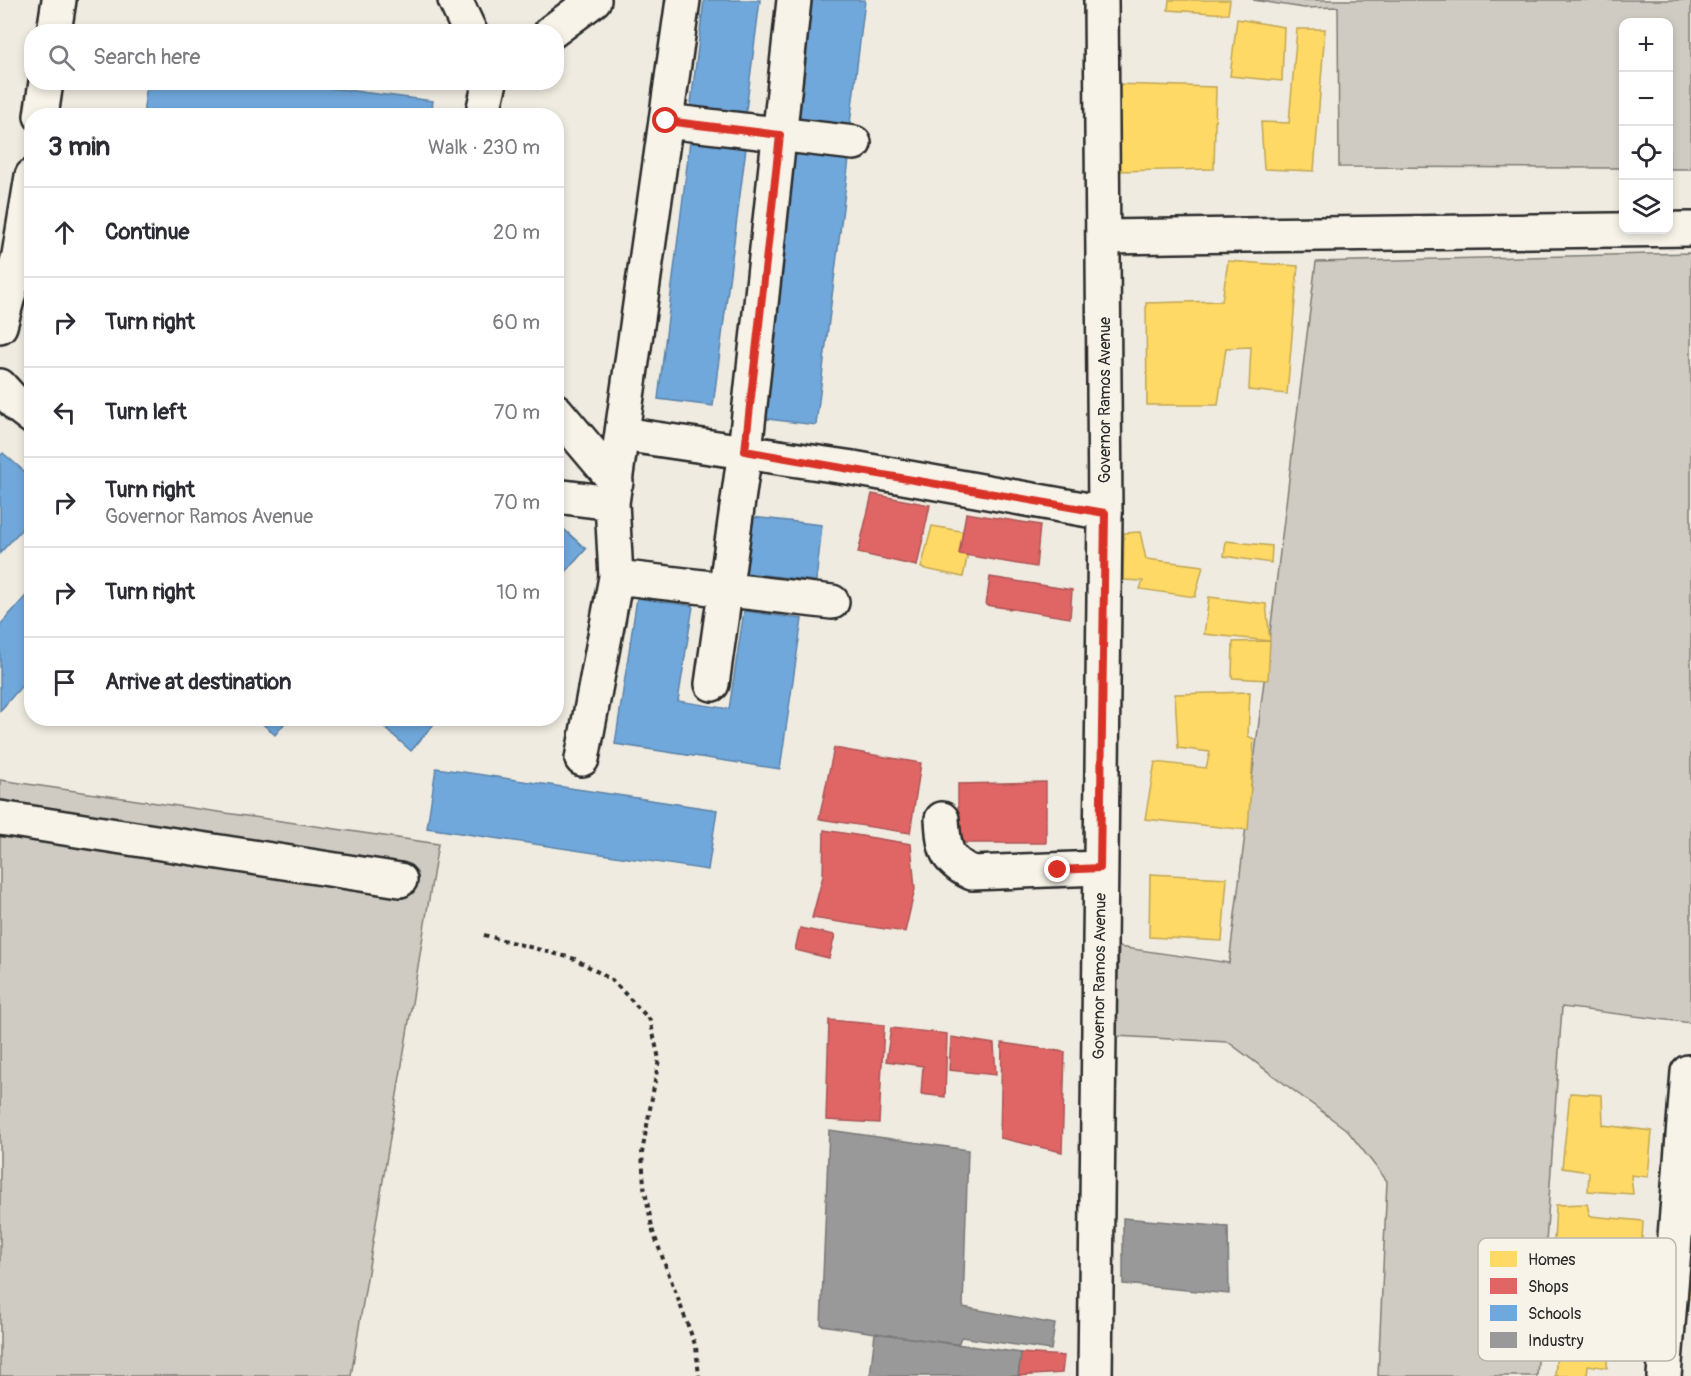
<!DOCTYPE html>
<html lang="en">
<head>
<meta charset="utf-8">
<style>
	:root { --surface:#fff; --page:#f7f7f7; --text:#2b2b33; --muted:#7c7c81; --line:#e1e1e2 }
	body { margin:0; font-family:Pangolin,sans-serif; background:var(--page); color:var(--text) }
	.controls { position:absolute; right:18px; top:18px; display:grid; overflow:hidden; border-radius:12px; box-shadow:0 3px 9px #0003 }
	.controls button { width:54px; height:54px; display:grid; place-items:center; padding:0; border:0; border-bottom:2px solid var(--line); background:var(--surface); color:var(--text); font:30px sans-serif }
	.stop { position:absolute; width:18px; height:18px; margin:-14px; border:4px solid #d93025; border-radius:50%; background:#fff }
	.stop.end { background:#d93025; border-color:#fff; box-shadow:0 2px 6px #0008 }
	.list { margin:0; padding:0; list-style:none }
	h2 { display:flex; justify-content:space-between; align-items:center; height:78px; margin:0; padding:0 24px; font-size:26px }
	h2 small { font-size:20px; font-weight:400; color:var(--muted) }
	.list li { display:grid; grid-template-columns:39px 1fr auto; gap:18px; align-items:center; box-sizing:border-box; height:90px; padding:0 24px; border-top:2px solid var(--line) }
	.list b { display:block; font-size:22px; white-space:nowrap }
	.list p { margin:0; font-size:20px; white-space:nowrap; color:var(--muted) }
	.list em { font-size:20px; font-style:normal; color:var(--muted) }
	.icon { flex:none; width:33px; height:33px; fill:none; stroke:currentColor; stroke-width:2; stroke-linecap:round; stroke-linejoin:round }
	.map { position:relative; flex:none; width:1691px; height:1376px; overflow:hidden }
	.search { position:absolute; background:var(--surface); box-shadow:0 3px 9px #0003; left:24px; top:24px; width:540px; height:66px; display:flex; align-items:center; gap:15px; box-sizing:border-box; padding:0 21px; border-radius:24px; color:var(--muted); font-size:22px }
	.panel { position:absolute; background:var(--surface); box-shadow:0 3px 9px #0003; left:24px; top:108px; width:540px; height:618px; border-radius:24px }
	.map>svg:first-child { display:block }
	.green { fill:#cfcbc2; stroke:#7d7b76; stroke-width:1.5 }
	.homes { fill:#ffd966; stroke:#bfa554; stroke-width:1.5 }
	.shops { fill:#e06666; stroke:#aa5454; stroke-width:1.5 }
	.schools { fill:#6fa8dc; stroke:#5b82a7; stroke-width:1.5 }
	.industry { fill:#999; stroke:#787878; stroke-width:1.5 }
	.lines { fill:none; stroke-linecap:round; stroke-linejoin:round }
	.minor-casing { stroke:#2b2b2b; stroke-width:38 }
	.major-casing { stroke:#2b2b2b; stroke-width:38 }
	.path { stroke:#2b2b2b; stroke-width:4; stroke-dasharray:4.5 4.5; stroke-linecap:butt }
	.minor { stroke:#f7f3e8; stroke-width:33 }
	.major { stroke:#f7f3e8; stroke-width:33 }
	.route { stroke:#d93025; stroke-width:8 }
	.labels { text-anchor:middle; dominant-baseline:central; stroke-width:6; stroke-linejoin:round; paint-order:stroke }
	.street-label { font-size:16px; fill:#2b2b2b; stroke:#f7f3e8 }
	.key { fill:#f7f3e8; stroke:#bab7af; stroke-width:1.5 }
	.key-label { font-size:16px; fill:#2b2b2b }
</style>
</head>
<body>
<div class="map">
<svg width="1691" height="1376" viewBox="0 0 1691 1376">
	<rect width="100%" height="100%" fill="#efebe0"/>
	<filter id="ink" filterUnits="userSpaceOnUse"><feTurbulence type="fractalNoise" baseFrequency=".0167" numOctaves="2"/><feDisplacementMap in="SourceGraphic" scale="12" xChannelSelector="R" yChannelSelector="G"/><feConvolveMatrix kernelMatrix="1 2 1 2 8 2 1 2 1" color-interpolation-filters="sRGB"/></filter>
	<g filter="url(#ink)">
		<path class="green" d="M1253,0H1691V169H1669L1668,22H1624L1623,168L1339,167L1338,7L1304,8Z
			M1691,253V1023L1562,1007L1537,1376H1378L1387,1181L1347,1130L1228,1042L1115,1036L1119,947L1229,963L1316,262Z
			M0,780L438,844L351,1376H0Z"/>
		<path class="homes" d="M1169,0H1230L1228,14L1168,10Z
			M1237,19L1284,27L1282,81L1230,76Z
			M1297,29H1325L1314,171L1264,169L1261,122L1289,123Z
			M1114,84L1216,87L1214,169L1115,171Z
			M1228,261L1298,266L1287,394L1249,390L1251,347L1226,348L1218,405H1147L1146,303L1222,301Z
			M932,526L972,533L963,577L921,568Z
			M1140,532L1146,559L1203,566L1195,597L1140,589L1143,581L1123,580L1124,533Z
			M1226,541L1272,546L1271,563L1224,556Z
			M1209,597L1266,604L1270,641L1204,634Z
			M1270,641L1268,680L1232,678L1233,642Z
			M1250,692L1248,736L1254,739L1248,830L1145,819L1155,762L1206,768L1210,752L1178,748L1175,694Z
			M1150,874L1227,878L1222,941L1149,937Z
			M1570,1093L1602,1095L1603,1125L1652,1131L1648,1177L1631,1175L1633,1194L1588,1191L1589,1172L1562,1168Z
			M1587,1204L1590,1216L1643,1221L1641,1258H1631L1629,1299H1584V1282L1552,1278L1556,1205Z
			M1685,1261H1691V1299L1685,1298Z
			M1561,1302L1609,1308L1607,1368L1588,1365L1587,1376H1555Z"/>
		<path class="shops" d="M872,494L930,505L917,566L858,553Z
			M966,513L1040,525L1036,567L959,554Z
			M990,577L1072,590L1070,618L986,605Z
			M834,748L921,763L910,833L819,819Z
			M1046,782V843H958V784Z
			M824,830L911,844L915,889L905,932L812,918L823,876Z
			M800,928L835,935L829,958L795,950Z
			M829,1020L884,1025L879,1123L826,1120Z
			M891,1028L947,1034L945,1097L921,1094L923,1066L886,1061Z
			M951,1037L994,1044L996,1075L949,1070Z
			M1002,1043L1065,1052L1062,1152L1000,1138Z
			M1021,1353L1064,1356L1062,1373L1018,1376Z"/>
		<path class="schools" d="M704,0H760L745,118L690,111Z
			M809,0H865L849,132L794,125Z
			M147,82H282L433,101L431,116H143Z
			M691,133L747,140L713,406L658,399Z
			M793,152L849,159L816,425L760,418Z
			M3,453L32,478V518L0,553V456Z
			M752,517L822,525L816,581L746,573Z
			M556,522L586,549L556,583Z
			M32,589V674L0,711V625Z
			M637,598L693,606L678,701L729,709L744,611L802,619L780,769L615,744Z
			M256,718H289L275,735Z
			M374,718H439L411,751Z
			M436,768L717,810L708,870L427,828Z"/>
		<path class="industry" d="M829,1130L968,1150L963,1307L1055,1324L1051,1350L961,1337L958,1345L821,1325Z
			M1123,1218L1228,1227L1229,1294L1123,1284Z
			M875,1333L1021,1353L1018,1376H870Z"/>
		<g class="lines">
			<g class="minor-casing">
				<path id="minor" d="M455,0L470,32
					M54,32L59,0
					M551,32L594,0
					M41,116L46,82
					M482,116L490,82
					M666,121L854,143
					M0,326L19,255L32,176
					M0,386L19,407L32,417
					M556,411L616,482
					M622,434L853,468L1105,513
					M556,496L612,503L683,0
					M612,503L616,577L832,602
					M712,684L745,451L794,0
					M582,759L616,577
					M0,818L400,880
					M942,819C944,847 944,860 972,873L1100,868
					M1664,1376L1688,1072"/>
			</g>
			<g class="major-casing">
				<g id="major">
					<path d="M1104,237L1691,229"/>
					<path id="s1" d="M1095,1376L1105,513L1101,0"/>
				</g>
			</g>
			<path class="path" d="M484,935L575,959L612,980L650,1020L659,1059L642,1153L644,1186L653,1232L696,1347L699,1376"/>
			<use href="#minor" class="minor"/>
			<use href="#major" class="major"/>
		</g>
	</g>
	<g class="lines" filter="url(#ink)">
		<path class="route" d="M666,121L780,135L745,451L1105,513L1100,868L1058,870"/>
	</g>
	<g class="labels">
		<g class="street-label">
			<text transform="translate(1105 400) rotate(-90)">Governor Ramos Avenue</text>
			<text stroke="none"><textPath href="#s1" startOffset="400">Governor Ramos Avenue</textPath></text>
		</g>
	</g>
	<rect x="1478" y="1238" width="198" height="123" rx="9" class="key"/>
	<rect x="1490" y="1251" width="27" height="16" fill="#ffd966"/>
	<rect x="1490" y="1278" width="27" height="16" fill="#e06666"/>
	<rect x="1490" y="1305" width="27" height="16" fill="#6fa8dc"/>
	<rect x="1490" y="1332" width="27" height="16" fill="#999"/>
	<g class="key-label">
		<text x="1528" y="1265">Homes</text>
		<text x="1528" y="1292">Shops</text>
		<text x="1528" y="1319">Schools</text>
		<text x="1528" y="1346">Industry</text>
	</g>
</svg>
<div class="controls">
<button>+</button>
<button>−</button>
<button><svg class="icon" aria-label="locate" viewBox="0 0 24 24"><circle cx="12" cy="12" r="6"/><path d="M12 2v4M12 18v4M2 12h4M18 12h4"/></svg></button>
<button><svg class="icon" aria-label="layers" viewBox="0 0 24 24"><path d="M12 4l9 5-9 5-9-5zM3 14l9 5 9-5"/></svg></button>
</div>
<div class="stop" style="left:666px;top:121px"></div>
<div class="stop end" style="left:1058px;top:870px"></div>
<div class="search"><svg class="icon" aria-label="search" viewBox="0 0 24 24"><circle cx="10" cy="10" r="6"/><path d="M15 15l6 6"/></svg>Search here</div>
<section class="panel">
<h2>3 min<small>Walk · 230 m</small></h2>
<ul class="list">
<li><svg class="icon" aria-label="ahead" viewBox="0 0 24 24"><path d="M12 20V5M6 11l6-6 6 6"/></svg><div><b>Continue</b></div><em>20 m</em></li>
<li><svg class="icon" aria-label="right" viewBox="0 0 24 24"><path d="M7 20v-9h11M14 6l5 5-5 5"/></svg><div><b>Turn right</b></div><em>60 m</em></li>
<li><svg class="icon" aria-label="left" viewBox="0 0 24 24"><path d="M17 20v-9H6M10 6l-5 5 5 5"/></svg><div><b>Turn left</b></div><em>70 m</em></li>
<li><svg class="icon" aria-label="right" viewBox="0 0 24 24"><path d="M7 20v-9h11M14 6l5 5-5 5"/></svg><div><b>Turn right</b><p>Governor Ramos Avenue</p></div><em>70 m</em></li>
<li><svg class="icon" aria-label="right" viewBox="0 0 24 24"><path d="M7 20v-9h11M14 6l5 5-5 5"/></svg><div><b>Turn right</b></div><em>10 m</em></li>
<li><svg class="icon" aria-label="arrive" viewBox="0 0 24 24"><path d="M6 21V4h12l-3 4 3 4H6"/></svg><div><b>Arrive at destination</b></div></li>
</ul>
</section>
</div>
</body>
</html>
